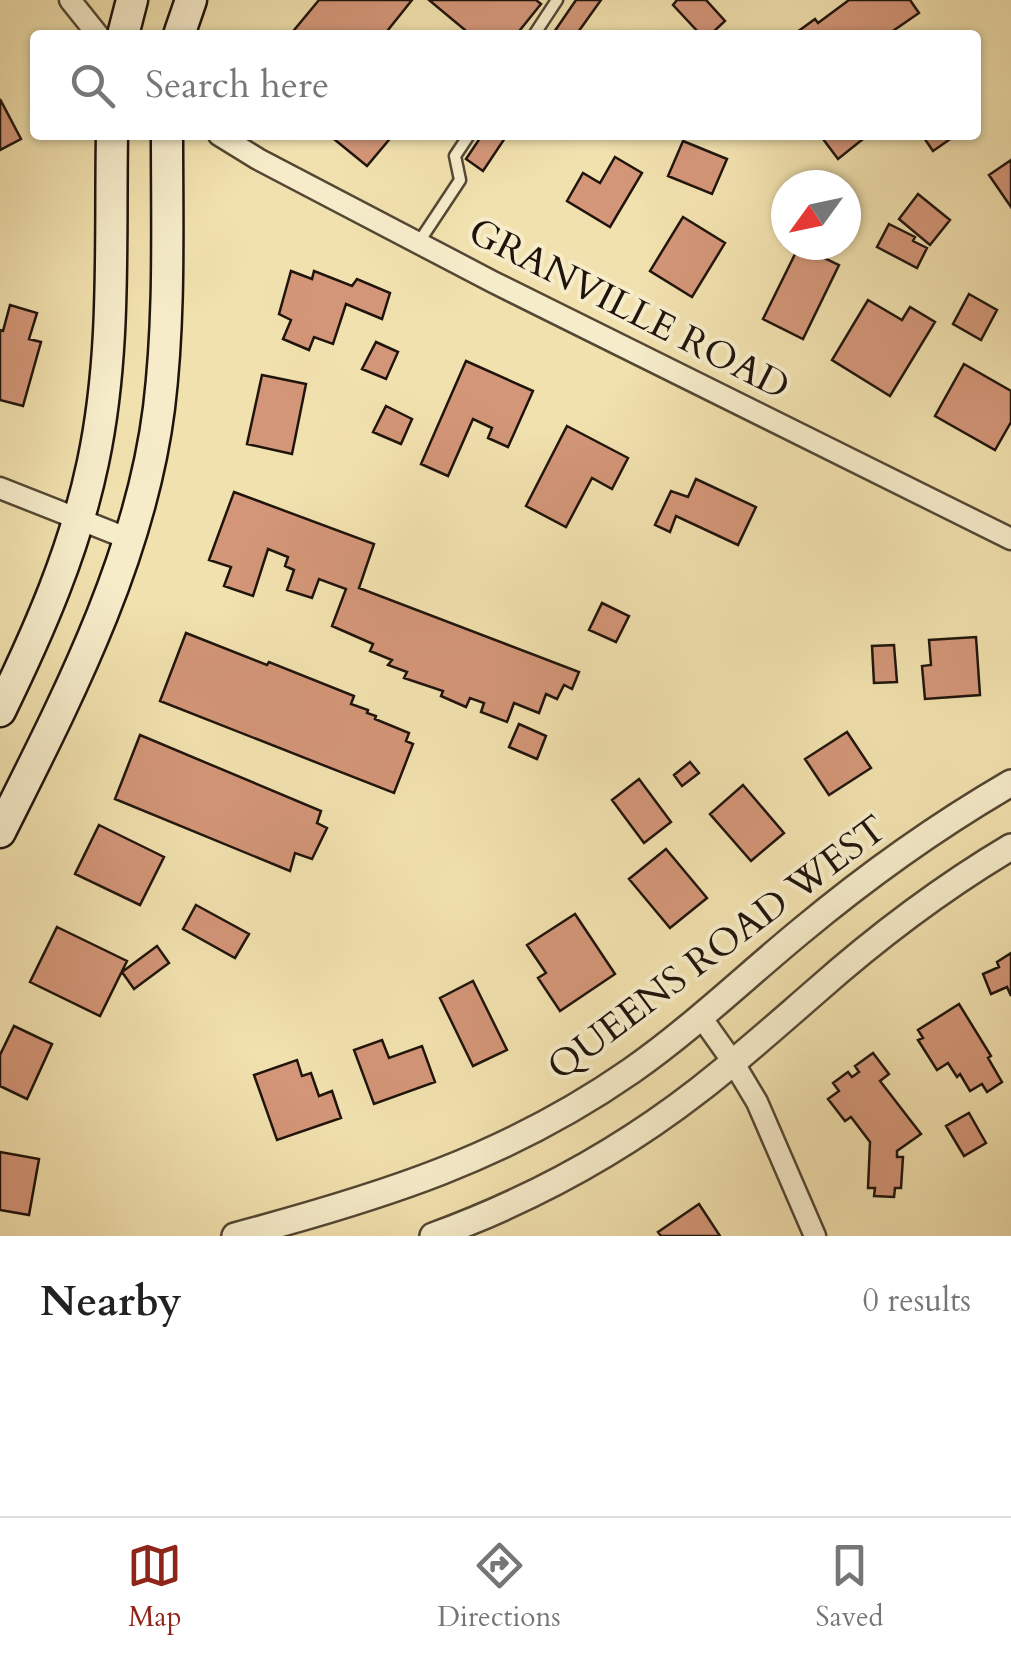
<!DOCTYPE html>
<html lang="en">
<head>
<meta charset="utf-8">
<style>
	:root { --surface:#fff; --page:#f6f6f6; --text:#222; --muted:#767676; --line:#e0e0e0; --accent:#8f2418 }
	body { margin:0; font-family:Cardo,serif; background:var(--page); color:var(--text) }
	.compass { position:absolute; left:771px; top:170px; width:90px; height:90px; border-radius:50%; background:var(--surface); box-shadow:0 2px 8px #0004; rotate:237deg }
	.list { margin:0; padding:0; list-style:none }
	h2 { display:flex; justify-content:space-between; align-items:center; height:130px; margin:0; padding:0 40px; font-size:42px }
	h2 small { font-size:32px; font-weight:400; color:var(--muted) }
	.icon { flex:none; width:55px; height:55px; fill:none; stroke:currentColor; stroke-width:2; stroke-linecap:round; stroke-linejoin:round }
	.map { position:relative; flex:none; width:1011px; height:1236px; overflow:hidden }
	.search { position:absolute; background:var(--surface); box-shadow:0 2px 8px #0004; left:30px; right:30px; top:30px; height:110px; display:flex; align-items:center; gap:25px; box-sizing:border-box; padding:0 35px; border-radius:10px; color:var(--muted); font-size:38px }
	.sheet { height:280px; background:var(--surface) }
	nav { display:flex; justify-content:space-around; align-items:center; box-sizing:border-box; height:140px; border-top:2px solid var(--line); background:var(--surface); font-size:28px; color:var(--muted) }
	nav a { display:grid; justify-items:center; gap:5px }
	nav .on { color:var(--accent) }
	.map>svg:first-child { display:block }
	.building { fill:#d39678; stroke:#1f140c; stroke-width:2.5 }
	.lines { fill:none; stroke-linecap:round; stroke-linejoin:round }
	.service-casing { stroke:#544734; stroke-width:15 }
	.minor-casing { stroke:#544734; stroke-width:25 }
	.tertiary-casing { stroke:#544734; stroke-width:30 }
	.secondary-casing { stroke:#1f140c; stroke-width:35 }
	.service { stroke:#f6ecca; stroke-width:10 }
	.minor { stroke:#f6ecca; stroke-width:20 }
	.tertiary { stroke:#f6ecca; stroke-width:25 }
	.secondary { stroke:#f6ecca; stroke-width:30 }
	.labels { text-anchor:middle; dominant-baseline:central; stroke-width:8; stroke-linejoin:round; paint-order:stroke }
	.street-label { font-size:38px; fill:#1f140c; stroke:#f6ecca }
</style>
</head>
<body>
<div class="map">
<svg width="1011" height="1236" viewBox="0 0 1011 1236">
	<rect width="100%" height="100%" fill="#f1e1ae"/>
	<filter id="stains"><feTurbulence type="fractalNoise" baseFrequency=".002" numOctaves="4"/><feColorMatrix values="0 0 0 0 .2 0 0 0 0 .09 0 0 0 0 .02 0 0 0 .5 -.17"/></filter>
	<radialGradient id="worn" r=".72"><stop offset=".6" stop-color="#630" stop-opacity="0"/><stop offset="1" stop-color="#630" stop-opacity=".3"/></radialGradient>
	<path class="building" d="M319,0H412L384,35H290Z
		M429,0H536L541,4L516,35H471Z
		M576,0H601L576,35H552Z
		M677,0H706L725,21L710,35H701L673,5Z
		M849,0H910L919,13L887,35H793L815,19L818,23Z
		M0,99L21,139L0,150Z
		M329,135H393L367,166Z
		M482,135H507L483,171L466,159Z
		M820,135H860L863,139L838,159Z
		M922,135H956L933,151Z
		M683,141L727,159L712,194L668,176Z
		M615,157L642,173L610,227L567,201L583,173L600,183Z
		M1011,160V207L989,175Z
		M918,194L950,220L930,245L899,219Z
		M683,217L725,243L692,297L650,271Z
		M889,224L915,237L913,241L927,248L917,268L877,247Z
		M799,246L839,265L803,339L763,319Z
		M291,271L312,279L314,271L352,286L357,279L390,293L382,319L346,304L333,344L314,337L309,350L283,339L291,320L279,314Z
		M969,294L997,310L981,340L953,324Z
		M868,300L902,320L910,307L935,322L890,396L832,360Z
		M10,305L37,313L29,339L41,342L23,406L0,400V330L3,331Z
		M376,342L398,352L386,379L362,369Z
		M466,361L533,391L508,447L488,438L492,428L473,419L448,476L421,464Z
		M964,364L1011,391V422L995,450L935,416Z
		M262,375L306,384L292,454L247,444Z
		M386,406L412,419L401,444L373,432Z
		M567,426L628,458L612,489L592,478L566,527L526,506Z
		M696,479L756,507L738,545L676,516L670,532L655,525L671,491L688,497Z
		M234,492L374,544L359,588L579,672L572,689L564,685L557,699L546,694L539,713L514,703L507,722L481,712L484,703L470,698L466,707L441,696L443,691L404,678L407,672L388,665L392,660L370,651L373,644L332,626L346,589L319,579L312,598L287,590L294,570L285,566L288,557L268,549L253,596L224,586L231,567L209,560Z
		M602,603L629,616L616,642L589,630Z
		M186,633L267,665L269,662L354,696L351,704L368,710L367,713L376,716L375,719L409,733L406,741L413,744L394,793L160,701Z
		M976,637L980,695L925,699L922,666L931,665L929,640Z
		M894,645L897,682L874,683L872,646Z
		M519,724L546,736L537,759L509,747Z
		M847,732L871,768L829,795L805,759Z
		M140,735L321,811L317,823L327,828L312,859L295,853L290,871L115,799Z
		M690,762L699,773L682,786L674,775Z
		M639,779L671,822L644,843L612,800Z
		M743,785L784,833L751,861L710,814Z
		M99,825L164,857L140,905L75,874Z
		M666,849L707,898L670,928L629,879Z
		M196,905L249,934L235,958L183,929Z
		M575,914L615,974L560,1011L538,978L546,973L527,945Z
		M57,927L127,961L100,1016L30,982Z
		M157,946L169,963L134,989L122,972Z
		M1011,953V996L1007,987L991,994L983,974L999,967L997,962Z
		M473,981L507,1050L473,1066L440,998Z
		M959,1004L991,1056L988,1058L1002,1082L987,1092L982,1084L970,1091L960,1074L957,1077L948,1063L937,1070L918,1040L923,1038L918,1030Z
		M14,1026L52,1044L27,1099L0,1086V1055Z
		M382,1040L389,1058L422,1046L435,1082L374,1104L354,1050Z
		M873,1053L889,1074L880,1081L921,1134L897,1151V1157H903L901,1188H895L894,1197L874,1196L875,1188H868L870,1142L851,1117L845,1121L828,1099L839,1091L833,1083L848,1072L852,1077L859,1072L855,1066Z
		M297,1060L302,1076L311,1073L319,1096L332,1091L341,1118L277,1140L254,1075Z
		M969,1113L986,1143L964,1156L946,1126Z
		M0,1152L39,1159L29,1215L0,1210Z
		M699,1204L720,1236H661L658,1232Z"/>
	<g class="lines">
		<g class="service-casing">
			<path id="service" d="M534,35L557,0
				M419,242L460,180L455,156L469,135"/>
		</g>
		<g class="minor-casing">
			<path id="minor" d="M70,0L98,35
				M219,135L258,159L493,282L1011,539
				M0,488L129,539
				M701,1017L733,1062L757,1102L815,1236"/>
		</g>
		<g class="tertiary-casing">
			<path id="tertiary" d="M235,1236C381,1197 506,1158 631,1071C691,1029 744,978 801,931C867,876 937,826 1011,783
				M433,1236C529,1201 618,1153 699,1090C739,1059 777,1025 815,992C876,938 942,888 1011,847"/>
		</g>
		<g class="secondary-casing">
			<path id="secondary" d="M123,35L132,0
				M179,35L191,0
				M0,711C39,631 75,549 93,462C116,354 110,244 112,135
				M0,832C67,698 140,559 159,408C170,318 167,226 167,135"/>
		</g>
		<use href="#service" class="service"/>
		<use href="#minor" class="minor"/>
		<use href="#tertiary" class="tertiary"/>
		<use href="#secondary" class="secondary"/>
	</g>
	<g class="labels">
		<g class="street-label">
			<text transform="translate(629 309) rotate(27)">GRANVILLE ROAD</text>
			<text transform="translate(717 948) rotate(-37)">QUEENS ROAD WEST</text>
		</g>
	</g>
	<rect width="100%" height="100%" filter="url(#stains)"/>
	<rect width="100%" height="100%" fill="url(#worn)"/>
</svg>
<svg class="compass" viewBox="-18 -18 36 36"><path d="M0-13l5 13h-10z" fill="#e53935"/><path d="M0 13l5-13h-10z" fill="#767676"/></svg>
<div class="search"><svg class="icon" aria-label="search" viewBox="0 0 24 24"><circle cx="10" cy="10" r="6"/><path d="M15 15l6 6"/></svg>Search here</div>
</div>
<section class="sheet">
<h2>Nearby<small>0 results</small></h2>
<ul class="list">
</ul>
</section>
<nav>
<a class="on"><svg class="icon" aria-label="map" viewBox="0 0 24 24"><path d="M3 6l6-2 6 2 6-2v14l-6 2-6-2-6 2zM9 4v14M15 6v14"/></svg>Map</a>
<a><svg class="icon" aria-label="directions" viewBox="0 0 24 24"><path d="M12 3l9 9-9 9-9-9zM9 14v-3h6M13 9l2 2-2 2"/></svg>Directions</a>
<a><svg class="icon" aria-label="saved" viewBox="0 0 24 24"><path d="M7 4h10v16l-5-4-5 4z"/></svg>Saved</a>
</nav>
</body>
</html>
